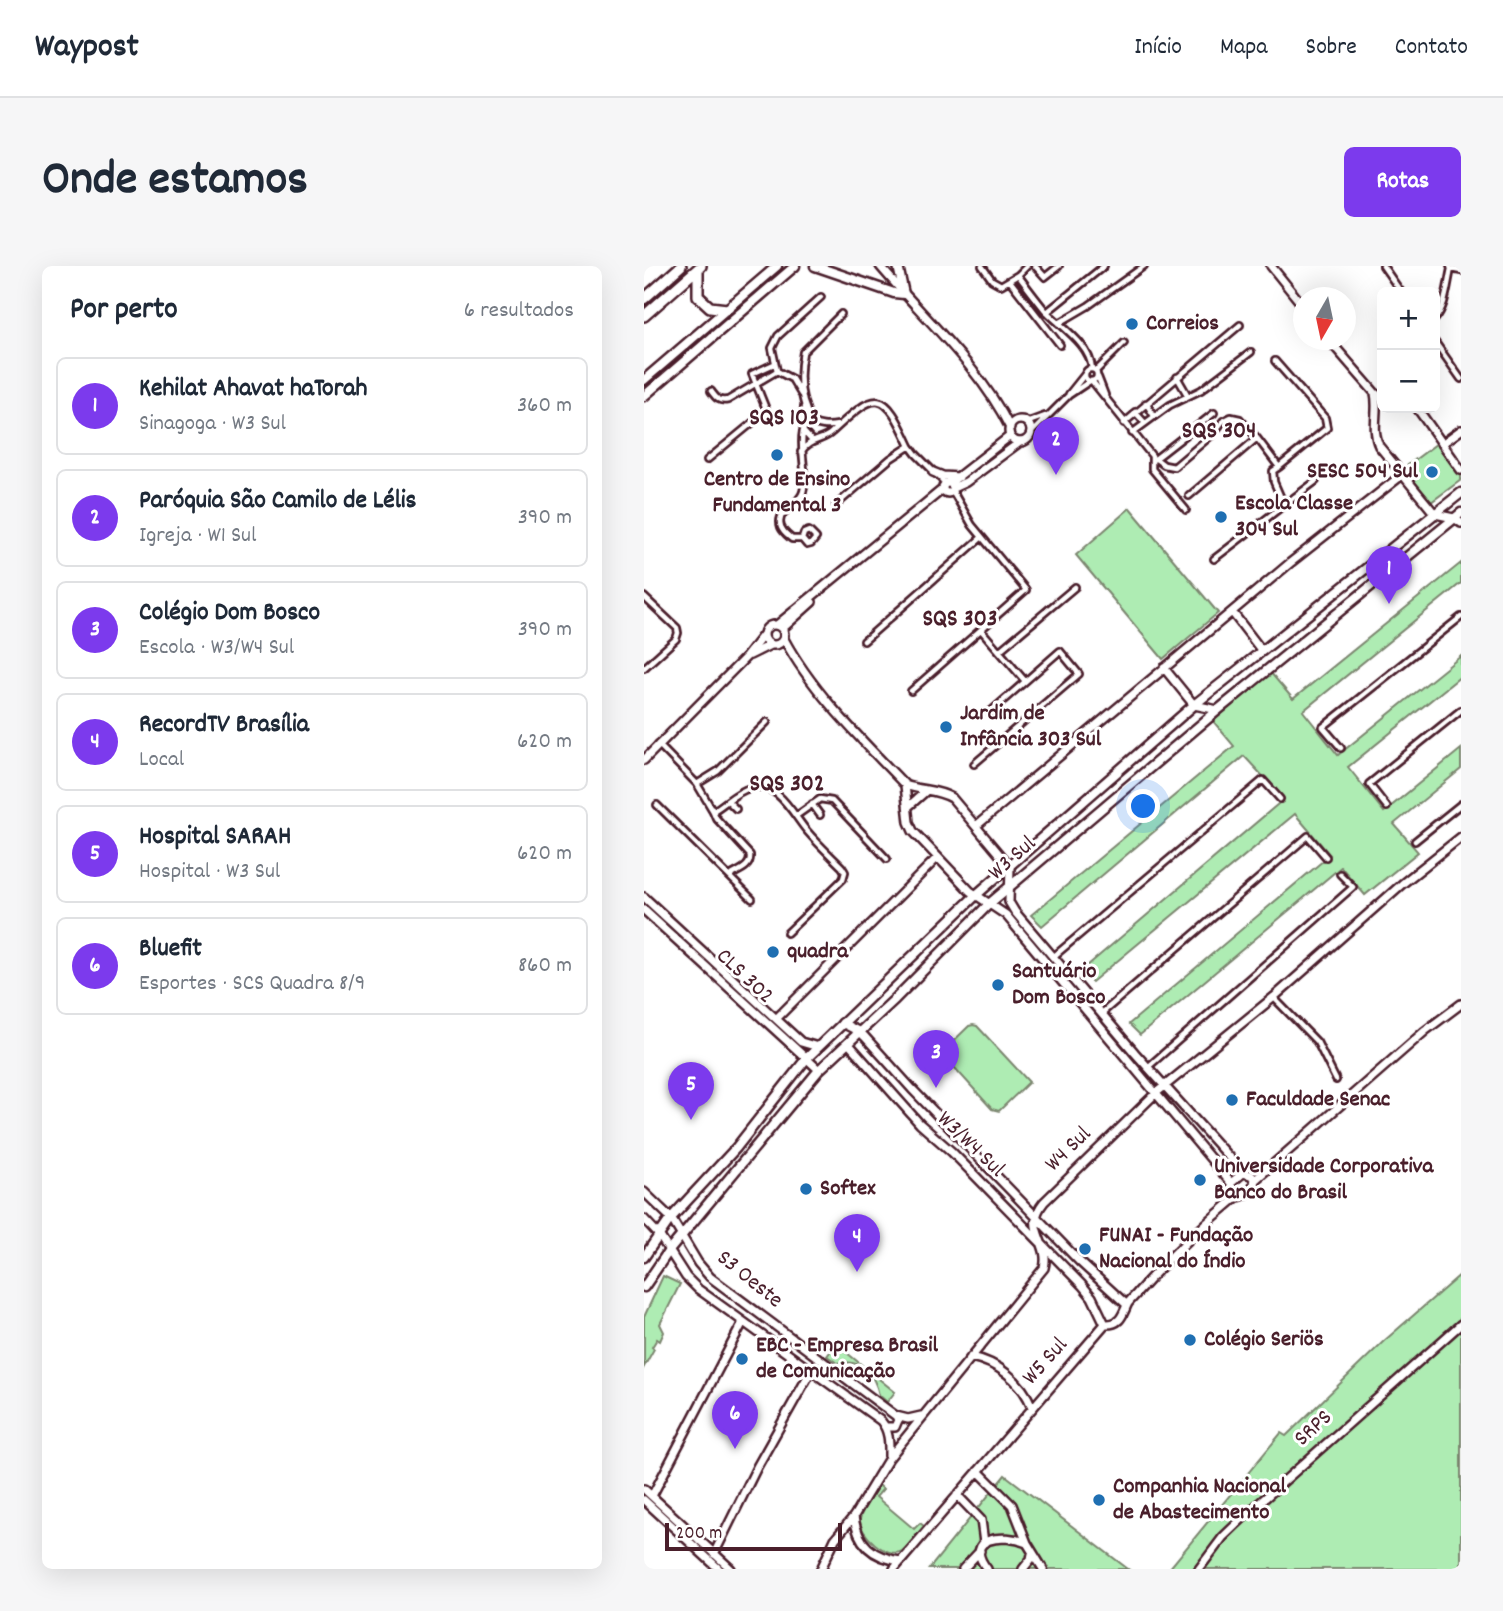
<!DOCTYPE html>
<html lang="pt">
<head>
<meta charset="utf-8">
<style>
	:root { --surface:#fff; --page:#f6f6f7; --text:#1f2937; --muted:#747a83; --line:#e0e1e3; --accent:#7c3aed }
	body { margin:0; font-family:Dekko,sans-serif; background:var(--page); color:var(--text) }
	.controls { position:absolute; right:21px; top:21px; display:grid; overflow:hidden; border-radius:10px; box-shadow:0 7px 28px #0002 }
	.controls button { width:63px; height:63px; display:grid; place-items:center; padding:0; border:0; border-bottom:2px solid var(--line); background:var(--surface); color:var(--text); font:35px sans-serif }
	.compass { position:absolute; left:649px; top:21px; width:63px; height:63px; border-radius:50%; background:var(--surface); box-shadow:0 7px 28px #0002; rotate:189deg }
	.scale { position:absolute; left:21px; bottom:18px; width:177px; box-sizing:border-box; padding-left:7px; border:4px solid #4a1f2b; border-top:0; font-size:19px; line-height:24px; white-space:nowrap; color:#4a1f2b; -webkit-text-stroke:5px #fff; paint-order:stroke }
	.you { position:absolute; left:500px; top:541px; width:24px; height:24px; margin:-18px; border:5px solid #fff; border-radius:50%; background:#1a73e8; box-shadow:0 0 0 10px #1a73e833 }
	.badge { display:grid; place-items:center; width:46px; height:46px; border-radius:50%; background:var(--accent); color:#fff; font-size:23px; font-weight:700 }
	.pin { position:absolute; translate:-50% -58px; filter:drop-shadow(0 2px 4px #0008) }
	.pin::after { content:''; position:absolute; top:37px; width:24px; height:21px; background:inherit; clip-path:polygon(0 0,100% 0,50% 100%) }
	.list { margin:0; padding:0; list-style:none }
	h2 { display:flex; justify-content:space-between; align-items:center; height:91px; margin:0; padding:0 28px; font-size:30px }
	h2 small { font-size:23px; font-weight:400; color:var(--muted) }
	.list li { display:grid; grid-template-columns:46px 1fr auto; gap:21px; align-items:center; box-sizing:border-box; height:98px; margin:0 14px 14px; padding:0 14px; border:2px solid var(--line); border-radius:10px }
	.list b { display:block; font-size:26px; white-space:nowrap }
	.list p { margin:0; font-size:23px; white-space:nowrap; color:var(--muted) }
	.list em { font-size:23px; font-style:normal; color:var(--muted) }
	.map { position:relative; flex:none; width:817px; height:1303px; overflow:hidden; border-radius:10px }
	header { display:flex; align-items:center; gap:42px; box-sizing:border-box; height:98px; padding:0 35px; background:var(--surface); border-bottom:2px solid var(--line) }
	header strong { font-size:33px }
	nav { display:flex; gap:38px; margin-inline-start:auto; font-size:24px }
	.intro { display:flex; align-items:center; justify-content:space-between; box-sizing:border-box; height:168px; padding:0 42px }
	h1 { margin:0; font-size:49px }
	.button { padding:18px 32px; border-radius:10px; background:var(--accent); color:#fff; font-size:24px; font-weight:700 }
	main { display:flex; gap:42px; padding:0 42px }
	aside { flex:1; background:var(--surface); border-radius:10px; box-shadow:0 7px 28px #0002 }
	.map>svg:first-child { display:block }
	.green { fill:#aeecb3; stroke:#7c866f; stroke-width:2 }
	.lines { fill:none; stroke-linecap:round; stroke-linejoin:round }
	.street-casing { stroke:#4a1f2b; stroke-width:10 }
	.secondary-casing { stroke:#4a1f2b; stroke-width:12 }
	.primary-casing { stroke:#4a1f2b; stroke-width:13 }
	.highway-casing { stroke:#4a1f2b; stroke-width:14 }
	.street { stroke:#fff; stroke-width:4.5 }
	.secondary { stroke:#fff; stroke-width:7 }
	.primary { stroke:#fff; stroke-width:8 }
	.highway { stroke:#fff; stroke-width:9 }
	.poi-dot { fill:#1f6fb2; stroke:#fff; stroke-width:2.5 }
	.labels { text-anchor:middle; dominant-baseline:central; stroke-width:6; stroke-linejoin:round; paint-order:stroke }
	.poi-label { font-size:23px; font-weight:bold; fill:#4a1f2b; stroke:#fff; text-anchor:start }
	.street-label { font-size:23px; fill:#4a1f2b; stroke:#fff }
	.neighbourhood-label { font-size:24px; font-weight:bold; fill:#4a1f2b; stroke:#fff }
</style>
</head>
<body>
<header>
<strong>Waypost</strong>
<nav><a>Início</a><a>Mapa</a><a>Sobre</a><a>Contato</a></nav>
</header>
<div class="intro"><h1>Onde estamos</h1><a class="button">Rotas</a></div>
<main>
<aside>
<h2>Por perto<small>6 resultados</small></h2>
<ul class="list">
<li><span class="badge">1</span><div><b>Kehilat Ahavat haTorah</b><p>Sinagoga · W3 Sul</p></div><em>360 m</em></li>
<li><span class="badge">2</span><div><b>Paróquia São Camilo de Lélis</b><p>Igreja · W1 Sul</p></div><em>390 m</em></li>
<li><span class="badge">3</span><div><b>Colégio Dom Bosco</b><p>Escola · W3/W4 Sul</p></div><em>390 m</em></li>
<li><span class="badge">4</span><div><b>RecordTV Brasília</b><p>Local</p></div><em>620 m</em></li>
<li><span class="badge">5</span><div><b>Hospital SARAH</b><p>Hospital · W3 Sul</p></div><em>620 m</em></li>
<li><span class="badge">6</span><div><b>Bluefit</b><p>Esportes · SCS Quadra 8/9</p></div><em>860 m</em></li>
</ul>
</aside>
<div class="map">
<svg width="817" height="1303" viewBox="0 0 817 1303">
	<rect width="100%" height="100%" fill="#fff"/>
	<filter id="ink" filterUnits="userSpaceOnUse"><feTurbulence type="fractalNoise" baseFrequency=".0143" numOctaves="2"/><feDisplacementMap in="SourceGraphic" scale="14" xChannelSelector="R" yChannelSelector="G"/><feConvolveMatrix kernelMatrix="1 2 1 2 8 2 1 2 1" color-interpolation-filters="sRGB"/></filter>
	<g filter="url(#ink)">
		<path class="green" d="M792,178L817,210V214L787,236L760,202Z
			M486,242L574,347L519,393L432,289Z
			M817,297V317L659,445L694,489L817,390V410L704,501L740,546L817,483V503L750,558L774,586L721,629L697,601L496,769L485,758L686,589L651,548L448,716L437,705L640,533L600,490L398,660L387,649L590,480L569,455L626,406L649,433Z
			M329,759L333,760L385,816L355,845L348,843L300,790L299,785L325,760Z
			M817,1008V1303H525L637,1167L642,1170L740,1075Z
			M19,1010L36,1018L16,1058L20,1066L16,1075L13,1073L8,1081L10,1083L0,1101V1051Z
			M192,1078L251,1126L243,1136L235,1129C230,1107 218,1093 193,1097L183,1090Z
			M361,1209L484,1303H285Z
			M235,1219L239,1223L232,1231L270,1263L276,1257L280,1260C273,1267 266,1279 258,1285C244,1294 214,1268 216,1253C218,1242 229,1229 235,1219Z"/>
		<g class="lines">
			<g class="street-casing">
				<path id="street" d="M338,0L348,14L357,19L374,9L383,0
					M391,0L401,11L415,0
					M739,0L757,26
					M807,3L817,5
					M374,9C383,21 392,33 401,44C417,61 446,78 448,103
					M366,15L416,79
					M403,46L460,0
					M791,53C802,41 803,20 807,3L806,0
					M415,57L444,40L500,0
					M791,76L817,113
					M441 109a6 6 0 1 1 12 0a6 6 0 1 1-12 0Z
					M452,105L480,77
					M454,111L461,129
					M533,111L544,130
					M448,115L508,190V203L542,244
					M67,125C72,132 75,136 84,134L133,105
					M157,128L148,113L133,105L128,82L134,70L177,31
					M425,128L441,108
					M502,137L510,150
					M491,146L501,157
					M169,157C156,136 154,111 159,86L197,48
					M382,157L401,150
					M480,157L596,59
					M159,160L160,141
					M387,167L425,129L446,115
					M488,167L526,139L557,124L607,86
					M613,172L635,201L683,162L681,152L631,95
					M168,175L159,165L162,157L166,156C176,160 182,161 194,159
					M157,186C166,172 178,176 188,166C234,123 240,123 266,180
					M511,193L570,147
					M512,193L520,199L530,201L569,168L579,155L587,151L596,153L613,172L545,230
					M63,194L119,148L122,143L108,108L130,98
					M192,239L246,193L266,180L272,188L301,217
					M640,239L672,215
					M158,273L160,267L165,265L172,272L167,278L163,279L158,273H148C143,269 136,264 136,256C136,243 155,239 159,226C164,208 155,185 159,165
					M570,293L640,239L630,216L629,205L635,201
					M0,331L33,362L34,367L32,373L0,402
					M337,364L381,415
					M220,375L338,271
					M355,385L431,321
					M267,425L382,324L328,259L308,224
					M14,478L53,518L69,545C81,538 93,525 106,522C134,514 149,549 163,565C174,578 186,589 198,601L201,606L199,613L143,667
					M697,482L679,461L817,351
					M330,498L435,408L416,385L345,447
					M53,518L74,505L123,456
					M84,535L92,543
					M168,538L176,549
					M13,539L108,633
					M743,541L725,518L817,444
					M69,545L72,552L106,589C107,602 95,604 86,610
					M152,550L176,533L188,535L243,593
					M771,575L817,538
					M409,691L619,514L636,533
					M630,732L673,776L692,814
					M458,747L664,570L682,591
					M504,801L709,621L696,608"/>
			</g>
			<g class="secondary-casing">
				<path id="secondary" d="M236,0C280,52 336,101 366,162
					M627,0L660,41
					M685,74L731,127L738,132
					M731,127C735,145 727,163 735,180L791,248L810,252L817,257
					M773,142L817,204
					M365 165a11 11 0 1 1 22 0a11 11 0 1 1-22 0Z
					M799,177L817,164
					M289,206L299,210L315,211
					M299 222a5 5 0 1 1 10 0a5 5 0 1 1-10 0Z
					M306,217L366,170
					M309,222L322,216L376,176
					M588,346L618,385
					M120 369a10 10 0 1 1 20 0a10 10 0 1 1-20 0Z
					M133,359L299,223
					M138,363L168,336
					M140,373C169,427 219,475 261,519C277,525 293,523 308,532L366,601L365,636L371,646L491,787L599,907
					M106,389L126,379
					M520,402L550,439L574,444
					M0,494L102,391L120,368
					M261,519L265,556L269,565L326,625L362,649L587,917
					M265,540L282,525
					M332,560L646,297L758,209
					M0,631L157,776L174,781
					M0,644L175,804
					M133,752L293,592
					M198,757L216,766L221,771L268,823L436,996L483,1039
					M204,777L276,858L308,886L438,1019L448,1031L461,1058
					M611,914L781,765L817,738
					M0,926L27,952L54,997L66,1011L252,1150L264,1153L277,1150
					M0,953L15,969L42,1011L54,1023L237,1155C246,1166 245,1178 245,1191
					M327,1091C353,1096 378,1115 388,1141
					M242,1161H251L254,1154L252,1150
					M334,1205L368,1239L383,1277
					M0,1223L87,1303
					M313,1229L337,1254L340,1277
					M8,1230L99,1056
					M0,1234L75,1303
					M210,1250C213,1278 229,1292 257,1295
					M70,1288L113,1201L167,1105
					M177,1303L191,1273L210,1250L245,1192L400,1002C407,976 378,963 400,936L512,827L630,731L758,618L817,571
					M250,1303L461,1058C476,1059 478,1050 483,1039C485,1035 491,1030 494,1026C524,992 558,960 593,931C602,930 609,924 611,914L607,909L599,907L587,917V926L593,931
					M319,1303L336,1285
					M343,1303C318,1271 360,1267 383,1277L399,1303
					M379,1303L387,1293L388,1288
					M555,1303L579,1271L602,1249L817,1058"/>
			</g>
			<g class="primary-casing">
				<path id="primary" d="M171,0L250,27L260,28L254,0
					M0,114L133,0
					M0,130L151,0
					M0,991L27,952L92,882L162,793L331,630L550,439L817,227
					M0,1021L24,986L175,804L251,733L345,638L574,444L817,247"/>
			</g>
			<g class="highway-casing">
				<path id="highway" d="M54,3V30L66,41L83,43
					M0,33L37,0
					M0,50L57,0"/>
			</g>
			<use href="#street" class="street"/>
			<use href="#secondary" class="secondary"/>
			<use href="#primary" class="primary"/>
			<use href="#highway" class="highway"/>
		</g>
	</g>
	<g class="poi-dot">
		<circle cx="488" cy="58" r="7"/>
		<circle cx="133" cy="189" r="7"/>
		<circle cx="788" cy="206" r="7"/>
		<circle cx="577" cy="251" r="7"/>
		<circle cx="302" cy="461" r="7"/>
		<circle cx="129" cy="686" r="7"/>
		<circle cx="354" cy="719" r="7"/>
		<circle cx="588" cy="834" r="7"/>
		<circle cx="556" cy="914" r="7"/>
		<circle cx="162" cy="923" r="7"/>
		<circle cx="441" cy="983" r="7"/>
		<circle cx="546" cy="1074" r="7"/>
		<circle cx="98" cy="1093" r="7"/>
		<circle cx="455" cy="1234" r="7"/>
	</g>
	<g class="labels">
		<g class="poi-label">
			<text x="502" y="58">Correios</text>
			<text x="774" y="206" text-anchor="end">SESC 504 Sul</text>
			<text x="133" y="214" text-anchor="middle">Centro de Ensino<tspan x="133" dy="26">Fundamental 3</tspan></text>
			<text x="591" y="238">Escola Classe<tspan x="591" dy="26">304 Sul</tspan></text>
			<text x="316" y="448">Jardim de<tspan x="316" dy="26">Infância 303 Sul</tspan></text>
			<text x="143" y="686">quadra</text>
			<text x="368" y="706">Santuário<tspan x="368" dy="26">Dom Bosco</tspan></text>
			<text x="602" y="834">Faculdade Senac</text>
			<text x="570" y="901">Universidade Corporativa<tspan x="570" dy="26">Banco do Brasil</tspan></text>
			<text x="176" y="923">Softex</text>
			<text x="455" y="970">FUNAI - Fundação<tspan x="455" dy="26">Nacional do Índio</tspan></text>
			<text x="560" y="1074">Colégio Seriös</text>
			<text x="112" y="1080">EBC - Empresa Brasil<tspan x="112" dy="26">de Comunicação</tspan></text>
			<text x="469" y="1221">Companhia Nacional<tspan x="469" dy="26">de Abastecimento</tspan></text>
		</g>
		<g class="street-label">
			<text transform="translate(369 593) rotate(-41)">W3 Sul</text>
			<text transform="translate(100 711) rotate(43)">CLS 302</text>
			<text transform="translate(326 879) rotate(44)">W3/W4 Sul</text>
			<text transform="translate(425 884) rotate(-44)">W4 Sul</text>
			<text transform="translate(105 1014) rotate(39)">S3 Oeste</text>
			<text transform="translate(402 1096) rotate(-48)">W5 Sul</text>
			<text transform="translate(670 1163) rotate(-42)">SRPS</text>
		</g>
		<g class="neighbourhood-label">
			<text x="140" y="153">SQS 103</text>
			<text x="575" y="166">SQS 304</text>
			<text x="316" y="354">SQS 303</text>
			<text x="143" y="519">SQS 302</text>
		</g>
	</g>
</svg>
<div class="controls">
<button>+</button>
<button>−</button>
</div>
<svg class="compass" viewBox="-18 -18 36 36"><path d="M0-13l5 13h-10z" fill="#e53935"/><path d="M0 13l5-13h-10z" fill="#747a83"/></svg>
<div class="scale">200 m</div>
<div class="you"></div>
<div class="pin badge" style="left:745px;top:338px">1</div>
<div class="pin badge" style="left:412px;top:209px">2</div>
<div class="pin badge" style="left:292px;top:822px">3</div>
<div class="pin badge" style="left:213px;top:1006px">4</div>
<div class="pin badge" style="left:47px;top:854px">5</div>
<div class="pin badge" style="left:91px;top:1183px">6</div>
</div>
</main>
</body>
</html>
